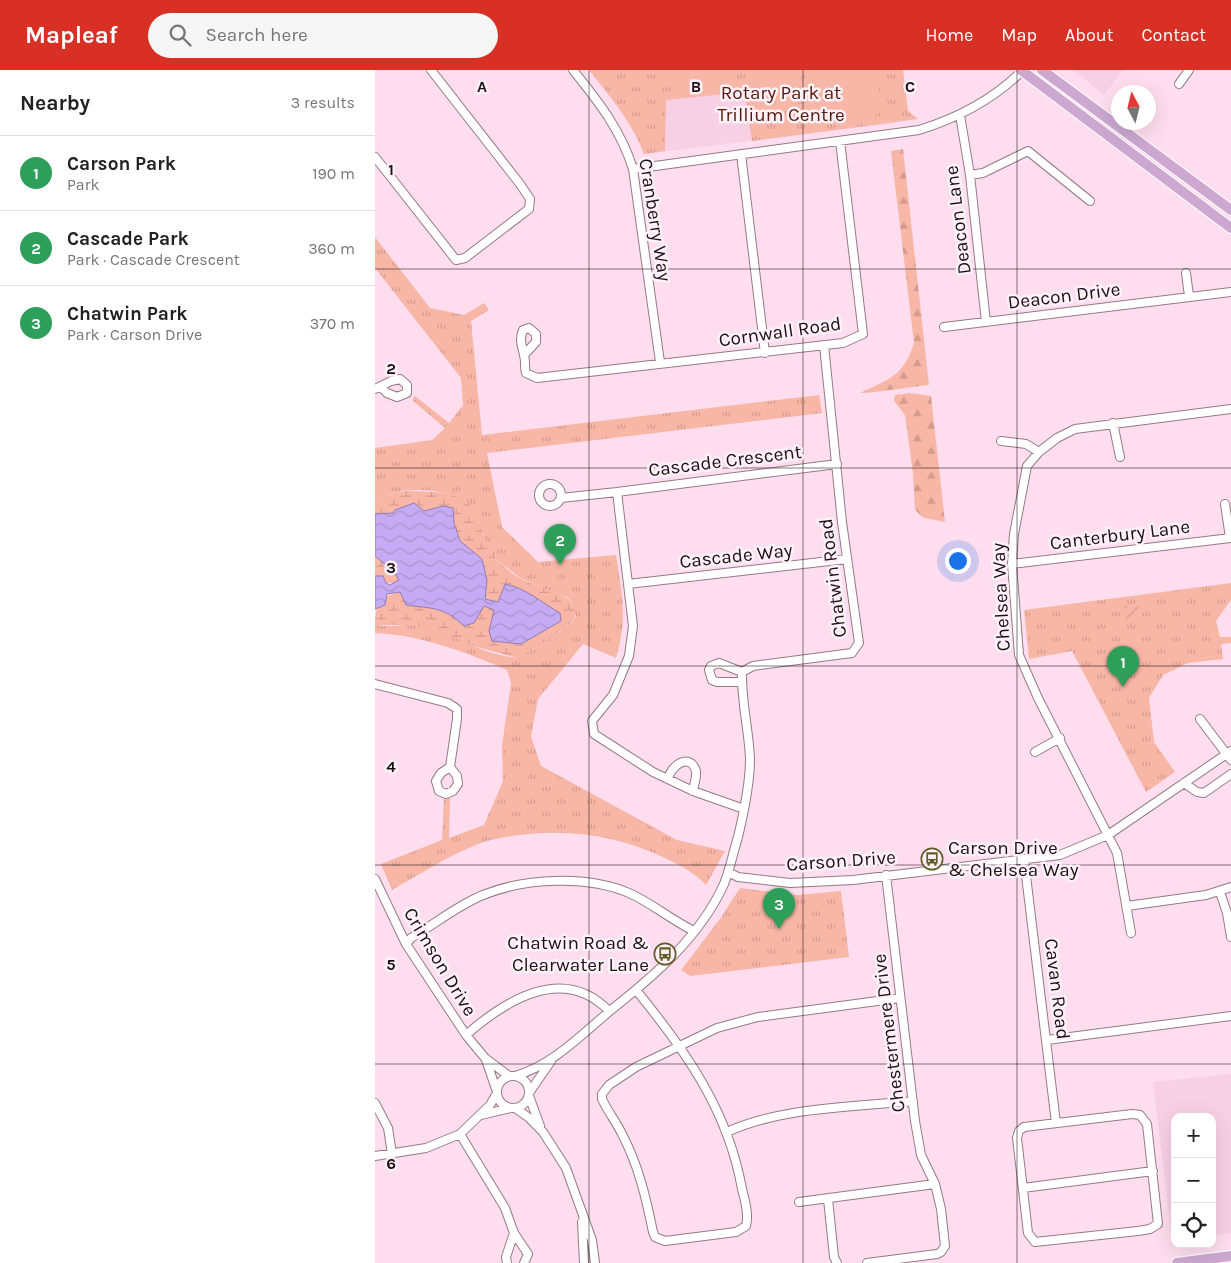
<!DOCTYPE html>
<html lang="en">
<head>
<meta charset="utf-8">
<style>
	:root { --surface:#fff; --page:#f6f6f6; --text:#222; --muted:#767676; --line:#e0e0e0; --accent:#d93025 }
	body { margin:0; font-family:Karla,sans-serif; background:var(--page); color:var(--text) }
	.controls { position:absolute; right:15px; bottom:15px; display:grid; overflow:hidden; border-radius:10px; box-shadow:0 5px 20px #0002 }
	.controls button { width:45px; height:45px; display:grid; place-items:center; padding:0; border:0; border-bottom:1px solid var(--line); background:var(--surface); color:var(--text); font:25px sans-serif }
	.compass { position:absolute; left:736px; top:15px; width:45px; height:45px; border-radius:50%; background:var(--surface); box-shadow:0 5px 20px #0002; rotate:353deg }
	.you { position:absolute; left:582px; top:490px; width:18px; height:18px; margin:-12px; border:4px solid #fff; border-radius:50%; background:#1a73e8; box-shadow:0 0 0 8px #1a73e833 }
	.badge { display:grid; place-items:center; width:32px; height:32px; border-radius:50%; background:var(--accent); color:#fff; font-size:16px; font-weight:700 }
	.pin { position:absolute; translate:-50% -41px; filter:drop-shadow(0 1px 2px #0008) }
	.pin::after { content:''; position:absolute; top:26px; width:18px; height:15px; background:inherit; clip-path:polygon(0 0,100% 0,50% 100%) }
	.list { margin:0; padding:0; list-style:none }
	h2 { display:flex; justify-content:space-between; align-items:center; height:65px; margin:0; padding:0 20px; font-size:21px }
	h2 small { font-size:16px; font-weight:400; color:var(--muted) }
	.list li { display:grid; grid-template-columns:32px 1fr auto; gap:15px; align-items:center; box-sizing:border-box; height:75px; padding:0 20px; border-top:1px solid var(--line) }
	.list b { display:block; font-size:19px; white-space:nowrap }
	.list p { margin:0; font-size:16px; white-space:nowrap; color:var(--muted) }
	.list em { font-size:16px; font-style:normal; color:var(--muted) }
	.icon { flex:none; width:28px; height:28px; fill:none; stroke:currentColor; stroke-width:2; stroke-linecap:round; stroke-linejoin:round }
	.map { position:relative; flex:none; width:856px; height:1193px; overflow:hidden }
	header { display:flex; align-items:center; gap:30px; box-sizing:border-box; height:70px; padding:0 25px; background:var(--accent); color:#fff }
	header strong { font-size:24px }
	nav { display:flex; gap:28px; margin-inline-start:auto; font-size:18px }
	.search { width:350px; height:45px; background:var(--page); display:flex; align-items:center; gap:12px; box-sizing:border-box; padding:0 18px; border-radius:28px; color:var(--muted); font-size:19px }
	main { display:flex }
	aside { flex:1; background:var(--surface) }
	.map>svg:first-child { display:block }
	.built { fill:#f8d0e4 }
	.forest { fill:url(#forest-firs) }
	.wetland { fill:url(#wetland-marsh) }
	.park { fill:url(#park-tufts) }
	.garden { fill:url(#garden-furrows) }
	.pitch { fill:#f8b6a7 }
	.water { fill:url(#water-waves); stroke:#927cb1 }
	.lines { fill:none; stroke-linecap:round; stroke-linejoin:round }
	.minor-casing { stroke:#967987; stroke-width:10 }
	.major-casing { stroke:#fff; stroke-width:12 }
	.minor { stroke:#fff; stroke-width:8 }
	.major { stroke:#cca8d0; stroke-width:10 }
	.grid { fill:none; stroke:#1b1016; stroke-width:1; stroke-opacity:0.55 }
	.labels { text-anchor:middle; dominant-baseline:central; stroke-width:5; stroke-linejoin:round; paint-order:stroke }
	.park-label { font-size:19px; fill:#57180b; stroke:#fff1f8 }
	.street-label { font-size:19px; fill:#1b1016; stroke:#fff1f8 }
	.poi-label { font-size:19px; fill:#1b1016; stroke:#fff1f8; text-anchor:start }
	.grid-label { font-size:16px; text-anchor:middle; font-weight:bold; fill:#1b1016; stroke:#fff1f8; stroke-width:5; stroke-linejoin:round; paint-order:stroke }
</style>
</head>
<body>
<header>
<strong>Mapleaf</strong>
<div class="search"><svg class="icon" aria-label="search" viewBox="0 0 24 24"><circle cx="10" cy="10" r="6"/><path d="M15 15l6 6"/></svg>Search here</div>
<nav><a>Home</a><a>Map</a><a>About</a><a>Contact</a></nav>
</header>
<main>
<aside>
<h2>Nearby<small>3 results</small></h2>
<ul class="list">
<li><span class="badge" style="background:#2e9e5b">1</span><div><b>Carson Park</b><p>Park</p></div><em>190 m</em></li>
<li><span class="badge" style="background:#2e9e5b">2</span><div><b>Cascade Park</b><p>Park · Cascade Crescent</p></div><em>360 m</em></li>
<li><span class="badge" style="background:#2e9e5b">3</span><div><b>Chatwin Park</b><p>Park · Carson Drive</p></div><em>370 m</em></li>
</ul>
</aside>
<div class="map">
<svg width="856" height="1193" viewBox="0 0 856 1193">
	<defs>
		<pattern id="forest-firs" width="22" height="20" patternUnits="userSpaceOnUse" patternTransform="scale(1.25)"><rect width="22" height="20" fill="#f8b6a7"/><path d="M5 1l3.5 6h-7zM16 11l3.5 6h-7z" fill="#d49b8f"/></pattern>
		<pattern id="wetland-marsh" width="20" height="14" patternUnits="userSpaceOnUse" patternTransform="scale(1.25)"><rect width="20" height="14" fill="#f8b6a7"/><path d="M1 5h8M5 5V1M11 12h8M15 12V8" fill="none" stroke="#d49b8f"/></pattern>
		<pattern id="park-tufts" width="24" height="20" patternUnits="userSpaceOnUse" patternTransform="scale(1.25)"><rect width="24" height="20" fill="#f8b6a7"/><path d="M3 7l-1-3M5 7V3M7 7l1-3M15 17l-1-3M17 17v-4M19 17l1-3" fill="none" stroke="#d49b8f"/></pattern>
		<pattern id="garden-furrows" width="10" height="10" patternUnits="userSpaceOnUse" patternTransform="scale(1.25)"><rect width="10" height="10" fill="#f8b6a7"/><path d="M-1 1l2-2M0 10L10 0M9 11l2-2" fill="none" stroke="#d49b8f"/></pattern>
		<pattern id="water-waves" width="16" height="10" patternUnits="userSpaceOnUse" patternTransform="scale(1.25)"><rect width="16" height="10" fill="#c5abf3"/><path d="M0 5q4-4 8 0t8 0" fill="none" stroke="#a992d0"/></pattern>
	</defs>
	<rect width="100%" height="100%" fill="#fedeee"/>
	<path class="built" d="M214,0H515L521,53L269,84L263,68L242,36Z
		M698,0H748L729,25Z
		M856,1004V1163L837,1165V1047H800V1170H797L778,1012Z"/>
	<path class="forest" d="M528,79L554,315C543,316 490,324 485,323C514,309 528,307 539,273L516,81Z
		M535,323L556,326L570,452L549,448L540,440L538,404L530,345L519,331L520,325Z"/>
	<path class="wetland" d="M32,421C53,422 93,419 102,445C107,458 109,474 121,482L120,489C129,496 138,505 148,510C164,518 212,524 198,552L159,579L150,588H142L88,573L57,559L23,555H0C0,536 5,526 25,522L46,537L63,538L76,543L89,556L99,553L109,536L119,540L118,571L146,574L186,551L185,543L130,514L123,532L110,529L112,510L107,489L85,471L79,453L78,438L69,436L49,441L20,440L18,443L0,444V430L22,422Z
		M0,486L19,502L24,510L21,513H11L8,506H0Z"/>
	<path class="park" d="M214,0H528L533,41L543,49L377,71L371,31L360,23L291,30L290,81L269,84C257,52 235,26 214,0Z
		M0,167L55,238L89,245L109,233L114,240L96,251L107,365L444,325L447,343L112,383L127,457L163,492L241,485C247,525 253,548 241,588L208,574L163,629L156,666L166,696L302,770L350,781L331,815C320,803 308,797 294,790C238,762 177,756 116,770C87,777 44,805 17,820L6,794L67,770L69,727L75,728L74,768L109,755L128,711L127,676L136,613L132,600C91,582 45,565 0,563V555C19,558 39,553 58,559C88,569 117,589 150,588L159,579L198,552L201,546L197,532L192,527L147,509L120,489L121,482C109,474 107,458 102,445C94,421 43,417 22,422C14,424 8,428 0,430V378L57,370L70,358L37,330L40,326L74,353L88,335L86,308L0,198Z
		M856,513V530L841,551L845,567H856V573L846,574L848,589L813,593L788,605L774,628L779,672L800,702L771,722L697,581L654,589L649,540Z
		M365,818L423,825L466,821L474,887L315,906L306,900L345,849Z"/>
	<path class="garden" d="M764,534L765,547L750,549L749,536Z"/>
	<path class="pitch" d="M300,0H348L347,20L299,17Z
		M379,0H432L413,25Z
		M453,0H501L507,39L498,47L444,54C442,35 435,13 453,0Z"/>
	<path class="water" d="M39,433L49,441L69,436L78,438L79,453L85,471L107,489L112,510L110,529L123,532L130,514C151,518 167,533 185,543L186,551L146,574L117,571L114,561L119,540L109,536L99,553L89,556C68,536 58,539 31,535L25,522L12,524L10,535L0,539V506H8L11,513L15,515L24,510L19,502L0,486V444L18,443L20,440Z"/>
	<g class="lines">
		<g class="minor-casing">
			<path id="minor" d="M198,0C223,31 246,60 258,99L285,292
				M804,14L814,0
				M585,45L595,105L611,252
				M366,84L390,283
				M0,87L81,190L90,188L154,139L155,129L145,114L56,0
				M258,99L544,60C583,48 619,29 648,0
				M595,105L608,103L653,81L715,131
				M811,203L814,226
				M569,257L856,222
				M149,285L161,272V264L154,258L148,260C144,271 147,275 149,285C151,292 149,297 151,303L162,308L468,273L488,264L465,71
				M0,319L16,311L25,309L32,315V323L22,327L12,323L6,317
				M738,353L745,387
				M626,371L651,374L664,382
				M164 425a11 11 0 1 1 22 0a11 11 0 1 1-22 0Z
				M186,428L242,422
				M850,434L855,468
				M637,494L856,468
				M253,514L472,489
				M367,612H342L337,610L334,600L336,596L344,593L367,602
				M0,614L73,633L82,639V649L75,697
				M825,649L856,690
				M660,682L685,668
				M75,697L82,706L83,714L78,721L71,724L64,721L61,711L66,703Z
				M293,709C296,695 315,682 321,701C322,706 319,715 318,721
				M809,713L822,722L829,723L856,704
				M369,739L318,721L278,702L219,664L217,651L238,625L254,586L258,556L242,422L462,394
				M649,789L681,1053
				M353,802L363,807L415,813L478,810L685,785L733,765L856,681
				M0,809L31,874L91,965L110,988L134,1006
				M845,822L852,843L856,867
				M752,836L831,825L856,817
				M756,863L742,783L663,628L644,585L637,494L639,464L652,396L664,382L682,368L700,359L856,339
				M31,874L36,868C60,854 83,835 108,825C150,808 212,805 254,823C277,833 296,850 319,861
				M261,920C310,980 353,1040 367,1119C370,1131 374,1144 371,1156L361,1162L290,1171L280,1167L278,1162C271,1128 264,1097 248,1066C242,1053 233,1042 227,1029V1024L234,1015L261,997L342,958L383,947L525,928
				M91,965C131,930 188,894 234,941
				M672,970L856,946
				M111,990L121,1019
				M122 1022a16 16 0 1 1 32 0a16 16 0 1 1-32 0Z
				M140,1006C178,995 206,965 236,940C280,905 325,867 349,814C355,799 358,783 363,767C369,742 375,715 375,689C374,660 366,631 367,602L378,596L477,583L484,573L467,452L449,275
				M154,1023L176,991
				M154,1026L165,1056
				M0,1033L13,1058L17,1084
				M140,1038L153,1047L168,1062L191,1098L217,1170L220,1193
				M757,1044L765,1045L772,1054L783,1154L775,1159L763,1161L660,1172L653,1163L642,1068L644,1061L649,1057Z
				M106,1045L136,1038
				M352,1062C407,1037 478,1037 538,1031
				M85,1064L130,1138L139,1163
				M0,1086L51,1078L85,1064L115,1035L122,1023
				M648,1118L778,1101
				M453,1129L459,1187L462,1193
				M424,1132L560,1114
				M207,1152L209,1193
				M132,1193L131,1187L139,1163L153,1184L149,1193
				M492,1193L562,1184L566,1182L570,1176L566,1139L560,1114L546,1085L540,1051L511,805"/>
		</g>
		<g class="major-casing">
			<path id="major" d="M646,0L856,158
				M667,0L856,140
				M802,1193L856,1186"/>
		</g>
		<use href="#minor" class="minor"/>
		<use href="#major" class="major"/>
	</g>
	<path class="grid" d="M214,0V1193M428,0V1193M642,0V1193M0,199H856M0,398H856M0,596H856M0,795H856M0,994H856"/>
	<defs>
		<g id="bus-ring" transform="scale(1.125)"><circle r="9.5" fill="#fff1f8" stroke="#615c29" stroke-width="1.5"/><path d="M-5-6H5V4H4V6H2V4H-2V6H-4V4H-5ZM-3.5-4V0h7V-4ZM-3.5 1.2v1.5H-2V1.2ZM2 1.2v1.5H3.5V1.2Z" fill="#615c29"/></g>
	</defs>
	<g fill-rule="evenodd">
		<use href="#bus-ring" x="557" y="789"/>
		<use href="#bus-ring" x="290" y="884"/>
	</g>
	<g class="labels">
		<g class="park-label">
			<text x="406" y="23">Rotary Park at<tspan x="406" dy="22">Trillium Centre</tspan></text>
		</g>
		<g class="street-label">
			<text transform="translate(280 150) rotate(81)">Cranberry Way</text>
			<text transform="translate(583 150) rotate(-97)">Deacon Lane</text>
			<text transform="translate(689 226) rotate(-7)">Deacon Drive</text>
			<text transform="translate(405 262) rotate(-8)">Cornwall Road</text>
			<text transform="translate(350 391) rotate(-7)">Cascade Crescent</text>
			<text transform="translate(745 465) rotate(-7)">Canterbury Lane</text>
			<text transform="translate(361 486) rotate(-6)">Cascade Way</text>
			<text transform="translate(458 508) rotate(-97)">Chatwin Road</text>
			<text transform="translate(626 527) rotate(-93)">Chelsea Way</text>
			<text transform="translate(466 791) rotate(-4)">Carson Drive</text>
			<text transform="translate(65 892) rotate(59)">Crimson Drive</text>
			<text transform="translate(682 919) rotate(83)">Cavan Road</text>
			<text transform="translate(514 963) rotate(-97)">Chestermere Drive</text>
		</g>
		<g class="poi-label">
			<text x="573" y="778">Carson Drive<tspan x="573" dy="22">&amp; Chelsea Way</tspan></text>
			<text x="274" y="873" text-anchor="end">Chatwin Road &amp;<tspan x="274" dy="22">Clearwater Lane</tspan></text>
		</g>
	</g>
	<g class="grid-label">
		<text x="107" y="22">A</text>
		<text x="321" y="22">B</text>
		<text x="535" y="22">C</text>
		<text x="16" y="105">1</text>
		<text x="16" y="304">2</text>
		<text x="16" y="503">3</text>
		<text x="16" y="702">4</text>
		<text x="16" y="900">5</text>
		<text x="16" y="1099">6</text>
	</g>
</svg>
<div class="controls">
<button>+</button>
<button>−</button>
<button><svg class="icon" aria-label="locate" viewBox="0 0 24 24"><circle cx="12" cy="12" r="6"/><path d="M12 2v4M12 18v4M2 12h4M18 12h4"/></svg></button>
</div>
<svg class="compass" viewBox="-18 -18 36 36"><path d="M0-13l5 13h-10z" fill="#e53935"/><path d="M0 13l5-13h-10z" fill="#767676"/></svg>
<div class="you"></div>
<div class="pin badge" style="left:748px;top:617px;background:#2e9e5b">1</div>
<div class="pin badge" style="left:185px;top:495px;background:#2e9e5b">2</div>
<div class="pin badge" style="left:404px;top:859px;background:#2e9e5b">3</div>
</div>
</main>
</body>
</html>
